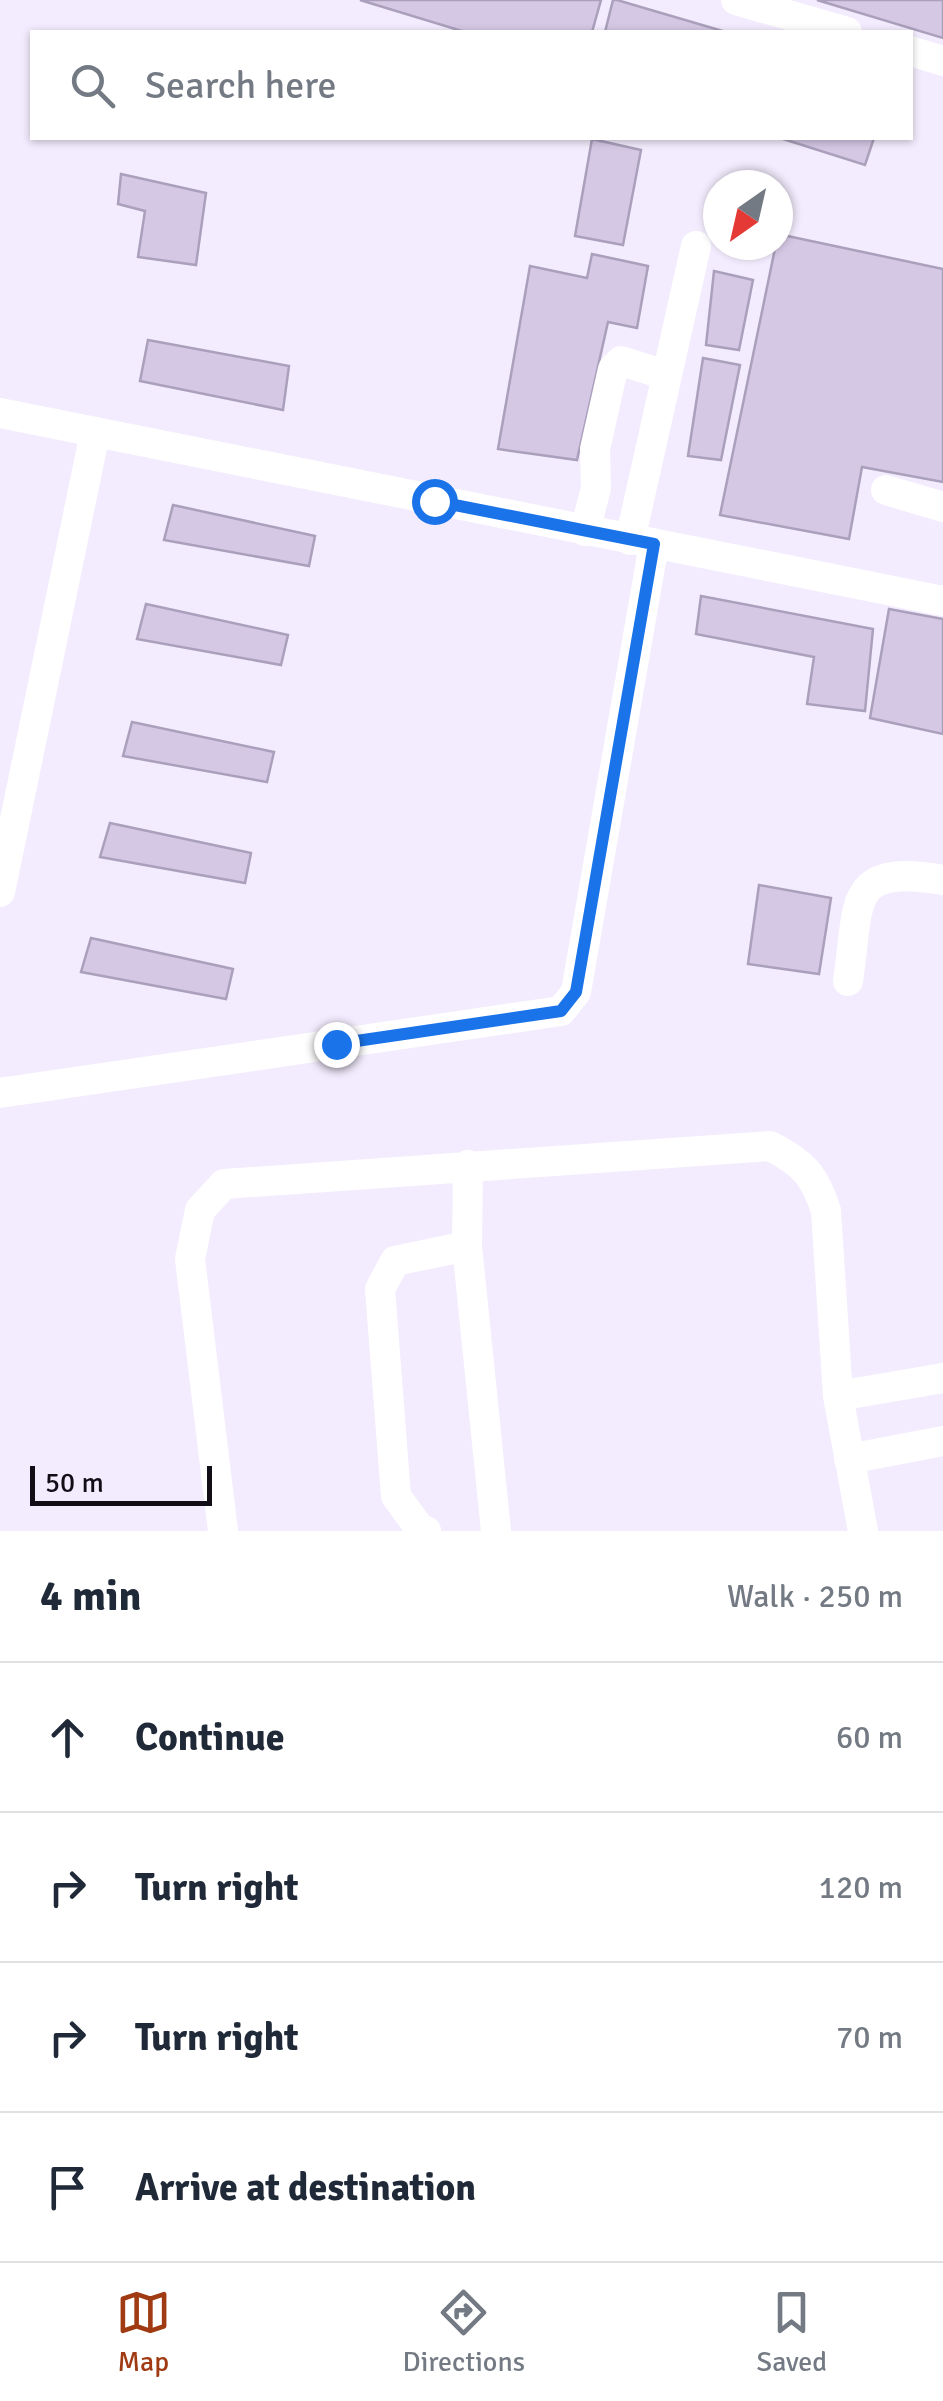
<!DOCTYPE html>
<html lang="en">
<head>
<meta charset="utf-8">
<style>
	:root { --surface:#fff; --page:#f6f6f7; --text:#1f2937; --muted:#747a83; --line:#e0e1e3; --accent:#a03a12 }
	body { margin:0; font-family:Signika,sans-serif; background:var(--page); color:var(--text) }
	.compass { position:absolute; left:703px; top:170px; width:90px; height:90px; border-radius:50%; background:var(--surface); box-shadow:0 2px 8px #0004; rotate:214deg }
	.scale { position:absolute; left:30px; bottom:25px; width:182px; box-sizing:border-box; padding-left:10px; border:5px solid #120e18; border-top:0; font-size:28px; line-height:35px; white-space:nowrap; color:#120e18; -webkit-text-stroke:8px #f3ecfe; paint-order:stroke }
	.stop { position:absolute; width:30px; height:30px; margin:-22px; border:8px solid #1a73e8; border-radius:50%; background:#fff }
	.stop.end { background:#1a73e8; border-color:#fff; box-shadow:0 2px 10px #0008 }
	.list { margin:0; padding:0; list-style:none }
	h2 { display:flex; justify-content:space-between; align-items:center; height:130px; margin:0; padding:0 40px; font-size:42px }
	h2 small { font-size:32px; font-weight:400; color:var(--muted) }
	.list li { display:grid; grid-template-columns:65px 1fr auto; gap:30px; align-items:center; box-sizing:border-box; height:150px; padding:0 40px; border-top:2px solid var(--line) }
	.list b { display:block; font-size:38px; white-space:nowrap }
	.list em { font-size:32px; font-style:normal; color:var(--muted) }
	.icon { flex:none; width:55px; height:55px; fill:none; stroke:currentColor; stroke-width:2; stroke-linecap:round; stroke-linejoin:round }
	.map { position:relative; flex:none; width:943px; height:1531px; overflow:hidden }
	.search { position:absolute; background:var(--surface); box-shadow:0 2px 8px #0004; left:30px; right:30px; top:30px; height:110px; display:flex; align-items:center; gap:25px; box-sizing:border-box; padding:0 35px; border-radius:0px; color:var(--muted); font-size:38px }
	.sheet { height:730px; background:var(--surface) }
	nav { display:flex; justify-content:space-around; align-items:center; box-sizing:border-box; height:140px; border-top:2px solid var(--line); background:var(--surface); font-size:28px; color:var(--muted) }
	nav a { display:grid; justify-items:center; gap:5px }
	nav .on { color:var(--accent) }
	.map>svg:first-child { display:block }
	.building { fill:#d4c8e5; stroke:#aba0bc; stroke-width:2.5 }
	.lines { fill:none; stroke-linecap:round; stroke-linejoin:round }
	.minor { stroke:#fff; stroke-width:30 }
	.route { stroke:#1a73e8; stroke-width:12 }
</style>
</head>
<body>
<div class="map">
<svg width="943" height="1531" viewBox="0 0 943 1531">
	<rect width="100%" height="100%" fill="#f3ecfe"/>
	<path class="building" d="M360,0H601L592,32H465Z
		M613,0H617L726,32H605Z
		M817,0H943V38Z
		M780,138H874L865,165Z
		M592,139L641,150L623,245L575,236Z
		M121,174L206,193L196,265L138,257L145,211L118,204Z
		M778,234L943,269V482L862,467L849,539L720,515Z
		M592,254L648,266L637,328L608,322L577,460L498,449L530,266L587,278Z
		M714,271L753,280L739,350L706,345Z
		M148,340L289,366L283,410L140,381Z
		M703,358L740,365L721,460L688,456Z
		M173,505L315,536L309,566L164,540Z
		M701,596L873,629L865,711L807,704L814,657L696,634Z
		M146,604L288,635L281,665L137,639Z
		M889,609L943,619V734L870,718Z
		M132,722L274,752L267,782L123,756Z
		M110,823L251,853L245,883L100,857Z
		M759,885L831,898L819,974L748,964Z
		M91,938L233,969L226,999L81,972Z"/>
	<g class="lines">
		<path class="minor" d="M736,0L847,32
			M910,51L943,61
			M0,413L943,601
			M886,490L943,507
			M585,531L596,488L595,449L613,369L621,361L666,375
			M630,540L696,246
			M0,892L95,433
			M848,981C860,902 846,863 943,880
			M0,1093L561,1011L576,992L654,544
			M468,1165L467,1246L496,1531
			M838,1396L943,1378
			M849,1459L943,1441
			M223,1531L190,1259L200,1210L224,1184L770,1146C802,1162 815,1175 826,1211L838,1396L863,1531
			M426,1531L420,1529L396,1496L380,1289L395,1261L467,1246"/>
	</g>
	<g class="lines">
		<path class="route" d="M336,1044L561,1011L576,992L654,544L434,501"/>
	</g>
</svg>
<svg class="compass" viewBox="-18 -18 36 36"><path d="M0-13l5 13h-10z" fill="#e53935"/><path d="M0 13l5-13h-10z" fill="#747a83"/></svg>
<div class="scale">50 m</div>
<div class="stop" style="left:434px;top:501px"></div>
<div class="stop end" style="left:336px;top:1044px"></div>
<div class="search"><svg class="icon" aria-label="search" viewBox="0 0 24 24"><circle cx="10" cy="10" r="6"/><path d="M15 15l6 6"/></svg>Search here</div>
</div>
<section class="sheet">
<h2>4 min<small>Walk · 250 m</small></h2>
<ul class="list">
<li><svg class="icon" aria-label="ahead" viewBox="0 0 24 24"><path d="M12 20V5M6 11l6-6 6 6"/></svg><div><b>Continue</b></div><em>60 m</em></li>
<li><svg class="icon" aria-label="right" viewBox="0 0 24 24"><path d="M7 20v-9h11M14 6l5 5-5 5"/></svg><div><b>Turn right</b></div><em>120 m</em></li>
<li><svg class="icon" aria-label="right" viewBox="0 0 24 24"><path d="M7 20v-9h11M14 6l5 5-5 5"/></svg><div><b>Turn right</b></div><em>70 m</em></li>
<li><svg class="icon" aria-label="arrive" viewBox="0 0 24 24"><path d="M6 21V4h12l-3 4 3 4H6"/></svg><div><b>Arrive at destination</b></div></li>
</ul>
</section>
<nav>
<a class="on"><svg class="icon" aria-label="map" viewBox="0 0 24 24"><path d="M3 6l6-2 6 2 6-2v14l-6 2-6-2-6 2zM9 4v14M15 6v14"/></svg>Map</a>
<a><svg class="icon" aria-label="directions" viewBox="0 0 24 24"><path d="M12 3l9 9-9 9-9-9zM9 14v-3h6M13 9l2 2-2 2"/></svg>Directions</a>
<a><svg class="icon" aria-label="saved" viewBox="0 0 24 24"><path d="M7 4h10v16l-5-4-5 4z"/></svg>Saved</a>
</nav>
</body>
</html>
